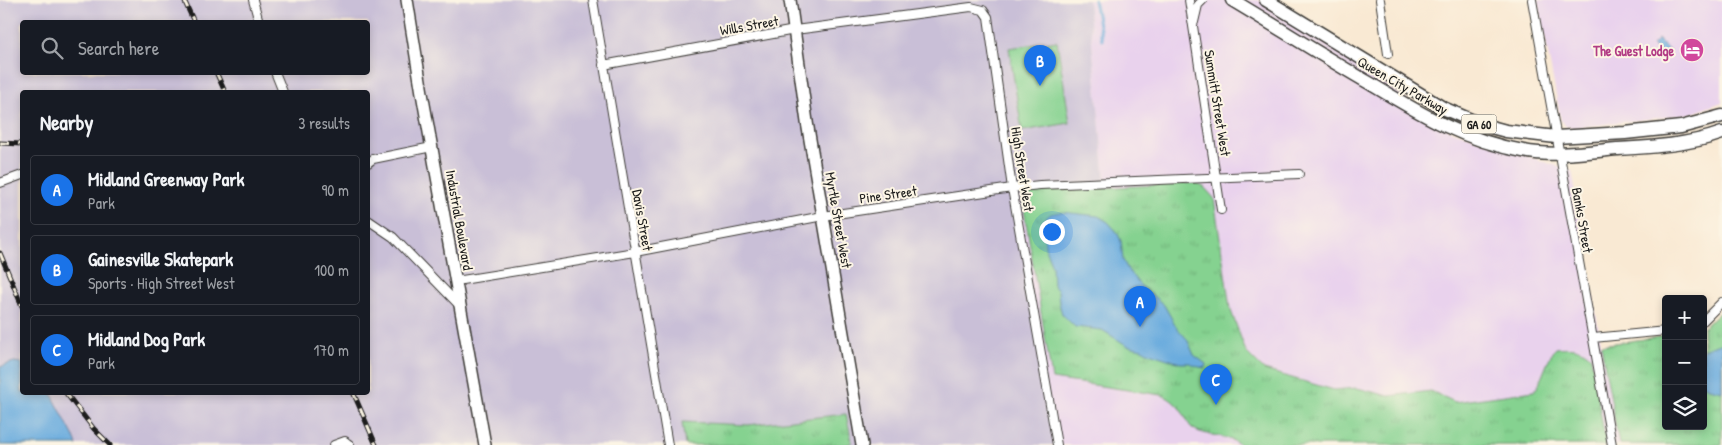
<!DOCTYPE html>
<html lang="en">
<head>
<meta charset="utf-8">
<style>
	:root { --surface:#171b24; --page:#20242c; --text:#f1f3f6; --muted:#9ea1a6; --line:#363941; --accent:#1a73e8 }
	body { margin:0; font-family:"Patrick Hand",sans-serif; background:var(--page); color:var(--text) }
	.controls { position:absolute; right:15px; bottom:15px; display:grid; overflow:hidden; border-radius:5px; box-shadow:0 2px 8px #0003 }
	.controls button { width:45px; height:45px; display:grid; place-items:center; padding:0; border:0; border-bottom:1px solid var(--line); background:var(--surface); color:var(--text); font:25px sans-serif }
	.you { position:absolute; left:1051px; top:231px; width:18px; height:18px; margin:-12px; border:4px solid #fff; border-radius:50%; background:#1a73e8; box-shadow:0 0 0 8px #1a73e833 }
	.badge { display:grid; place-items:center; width:32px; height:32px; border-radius:50%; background:var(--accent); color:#fff; font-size:16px; font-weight:700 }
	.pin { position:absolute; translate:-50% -41px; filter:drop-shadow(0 1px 2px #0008) }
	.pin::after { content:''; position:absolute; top:26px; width:18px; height:15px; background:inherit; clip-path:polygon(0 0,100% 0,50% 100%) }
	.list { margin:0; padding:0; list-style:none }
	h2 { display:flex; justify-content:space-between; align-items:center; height:65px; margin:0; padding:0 20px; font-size:21px }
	h2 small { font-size:16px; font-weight:400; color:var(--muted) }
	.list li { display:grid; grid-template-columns:32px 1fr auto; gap:15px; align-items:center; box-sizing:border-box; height:70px; margin:0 10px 10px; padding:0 10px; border:1px solid var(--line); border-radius:5px }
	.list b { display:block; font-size:19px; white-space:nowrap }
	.list p { margin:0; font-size:16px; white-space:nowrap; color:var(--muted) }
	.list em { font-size:16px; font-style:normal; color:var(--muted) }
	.icon { flex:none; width:28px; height:28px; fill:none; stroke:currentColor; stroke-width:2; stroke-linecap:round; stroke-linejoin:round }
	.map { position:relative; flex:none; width:1722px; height:445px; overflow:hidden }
	.search { position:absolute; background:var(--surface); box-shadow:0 2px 8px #0003; left:20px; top:20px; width:350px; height:55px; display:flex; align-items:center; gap:12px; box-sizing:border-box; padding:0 18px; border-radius:5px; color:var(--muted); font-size:19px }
	.panel { position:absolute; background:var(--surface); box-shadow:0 2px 8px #0003; left:20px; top:90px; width:350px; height:305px; border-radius:5px }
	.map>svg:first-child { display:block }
	.built { fill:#e9d2ed }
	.industrial { fill:#c9bfd7; fill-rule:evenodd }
	.grass { fill:url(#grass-tufts); stroke:#507756 }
	.garden { fill:#85d290; stroke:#507756 }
	.water { fill:#6aacde; stroke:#43647d }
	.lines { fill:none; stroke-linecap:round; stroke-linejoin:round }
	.stream { stroke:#6aacde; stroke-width:3 }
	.street-casing { stroke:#3d3b37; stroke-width:10 }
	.secondary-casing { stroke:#3d3b37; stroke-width:14 }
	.primary-casing { stroke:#3d3b37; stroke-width:15 }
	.street { stroke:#fff; stroke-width:8 }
	.secondary { stroke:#fff; stroke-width:11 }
	.primary { stroke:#fff; stroke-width:12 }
	.rail-casing { stroke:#1c1c1c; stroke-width:5 }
	.rail { stroke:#fcf5e5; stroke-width:3; stroke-dasharray:9; stroke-linecap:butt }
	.labels { text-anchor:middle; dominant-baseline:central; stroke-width:4; stroke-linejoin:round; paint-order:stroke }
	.shield { fill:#fcf5e5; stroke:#5f5d58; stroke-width:1 }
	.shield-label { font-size:12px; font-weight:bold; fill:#1c1c1c }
	.street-label { font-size:14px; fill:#1c1c1c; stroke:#fcf5e5 }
	.hotel-label { font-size:14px; font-weight:bold; fill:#b23c85; stroke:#fcf5e5; text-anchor:end }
</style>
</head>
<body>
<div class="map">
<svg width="1722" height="445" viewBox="0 0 1722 445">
	<defs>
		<pattern id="grass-tufts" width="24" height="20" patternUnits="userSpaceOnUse" patternTransform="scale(1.25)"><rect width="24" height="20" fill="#85d290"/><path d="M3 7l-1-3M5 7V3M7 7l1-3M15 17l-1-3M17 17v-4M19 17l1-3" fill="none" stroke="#72b47c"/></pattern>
	</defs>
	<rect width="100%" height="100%" fill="#fcf5e5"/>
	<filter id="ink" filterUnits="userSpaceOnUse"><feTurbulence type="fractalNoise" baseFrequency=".02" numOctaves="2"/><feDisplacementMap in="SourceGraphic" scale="10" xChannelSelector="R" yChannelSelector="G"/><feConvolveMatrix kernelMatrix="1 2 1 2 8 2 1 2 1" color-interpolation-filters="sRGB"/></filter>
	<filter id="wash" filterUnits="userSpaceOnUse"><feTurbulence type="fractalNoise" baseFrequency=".0096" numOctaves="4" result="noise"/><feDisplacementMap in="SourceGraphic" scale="20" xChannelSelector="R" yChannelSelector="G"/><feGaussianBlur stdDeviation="1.12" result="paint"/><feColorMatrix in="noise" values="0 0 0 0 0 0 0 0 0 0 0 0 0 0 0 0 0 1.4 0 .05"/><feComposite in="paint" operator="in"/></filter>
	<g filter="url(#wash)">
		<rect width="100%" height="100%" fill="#f9e9d3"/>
		<path class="built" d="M1088,0H1258L1324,41L1450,130L1572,171L1601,344L1666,336V426H1703V328L1722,310V445H1057L1012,188L1105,181Z
			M1538,0H1722V102L1690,114L1572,128L1565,126L1561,121Z"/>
		<path class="industrial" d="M0,0H1088L1105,182L1013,188L1057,445H0ZM22,22H368V72H22ZM22,92H368V392H22Z"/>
		<path class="grass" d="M1195,183L1204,187L1214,198L1230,308L1246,352L1264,370L1334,390L1357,388L1389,396L1431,391L1455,402L1534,391L1538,386L1552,352L1556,348C1570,347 1580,346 1591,357L1606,445H1240C1226,433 1201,437 1191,427C1189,425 1187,420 1185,417C1180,407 1172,399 1162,395L1052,379L1021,192Z
			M1722,310V445L1619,444L1601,345L1666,336V426H1703V328Z
			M846,414L852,442L847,445H685L682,422L748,425Z"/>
		<path class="garden" d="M1057,41L1070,123L1022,131L1009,48Z"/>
		<path class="water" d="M1658,39L1670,52L1664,58L1652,45Z
			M1062,212L1098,216L1108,222L1117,232L1121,241L1123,260L1128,270L1139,284L1164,305L1177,328L1187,339L1194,355L1206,364L1205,368L1199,367L1190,363H1180L1149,353L1142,349L1128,346L1102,330L1075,327L1062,314L1059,303L1058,291L1053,285L1052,266L1046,251L1043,231V221L1047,217L1051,214Z
			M1722,343V391L1709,388L1703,385V350Z
			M14,362L22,363V392L51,393L73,435L77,445H0V367Z"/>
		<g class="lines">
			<path class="stream" d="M1094,0L1102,40"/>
		</g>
	</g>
	<g filter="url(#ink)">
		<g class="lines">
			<g class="street-casing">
				<path id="street" d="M253,0L259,22
					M593,0L668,445
					M1189,0L1221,210
					M1380,0L1388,54
					M1532,0L1612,445
					M1194,22L1198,5L1203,0
					M603,65L795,30L971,7L983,10L988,17L1012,188L1057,445
					M275,72L283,92
					M368,163L373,159L432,147
					M0,183L22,175
					M368,220L393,237L459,305
					M456,281L635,252L823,216L1012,188L1040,185L1299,174
					M1703,321L1722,302
					M1593,338L1666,331
					M334,445L345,441L350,445"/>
			</g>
			<g class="secondary-casing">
				<path id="secondary" d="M407,0L422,93L485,445
					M790,0L807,122L862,445"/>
			</g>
			<g class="primary-casing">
				<path id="primary" d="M1232,0C1279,28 1324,57 1371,84C1421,114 1465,141 1523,151C1554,157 1586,152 1617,149C1652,147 1689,145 1722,133
					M1266,0L1443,108L1480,124L1506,131L1556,137L1625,133L1681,127L1722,116"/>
			</g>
			<use href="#street" class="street"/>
			<use href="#secondary" class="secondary"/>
			<use href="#primary" class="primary"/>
			<g class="rail-casing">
				<path id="rail" d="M184,0L194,22
					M216,72L225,92
					M0,143L22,144
					M0,253L22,306
					M65,392L94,429L110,445
					M353,392L376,445"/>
			</g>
			<use href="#rail" class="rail"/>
		</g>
	</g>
	<defs>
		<g id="hotel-disc" transform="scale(1.25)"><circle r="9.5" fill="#d1479c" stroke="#fcf5e5"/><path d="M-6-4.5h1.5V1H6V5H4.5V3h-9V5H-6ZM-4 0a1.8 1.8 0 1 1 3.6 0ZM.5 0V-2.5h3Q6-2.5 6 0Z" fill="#fff"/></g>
	</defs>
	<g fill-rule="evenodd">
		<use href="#hotel-disc" x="1692" y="50"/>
	</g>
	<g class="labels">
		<rect class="shield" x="1461.5" y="114.5" width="35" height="19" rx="4"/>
		<g class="shield-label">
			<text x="1479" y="124">GA 60</text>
		</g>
		<g class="street-label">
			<text transform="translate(749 25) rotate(-10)">Wills Street</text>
			<text transform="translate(1403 85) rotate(30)">Queen City Parkway</text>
			<text transform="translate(1218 103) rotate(81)">Summitt Street West</text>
			<text transform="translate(1023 169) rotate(81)">High Street West</text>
			<text transform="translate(888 194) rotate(-8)">Pine Street</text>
			<text transform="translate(460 220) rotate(80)">Industrial Boulevard</text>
			<text transform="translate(643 220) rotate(80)">Davis Street</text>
			<text transform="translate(839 220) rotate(80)">Myrtle Street West</text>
			<text transform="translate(1583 220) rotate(80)">Banks Street</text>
		</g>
		<g class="hotel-label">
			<text x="1674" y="50">The Guest Lodge</text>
		</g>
	</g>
</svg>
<div class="controls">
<button>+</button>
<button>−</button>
<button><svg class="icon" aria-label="layers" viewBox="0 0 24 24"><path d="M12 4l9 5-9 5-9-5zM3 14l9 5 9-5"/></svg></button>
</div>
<div class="you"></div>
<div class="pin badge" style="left:1140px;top:327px">A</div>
<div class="pin badge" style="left:1040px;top:86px">B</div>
<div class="pin badge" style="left:1216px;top:405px">C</div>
<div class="search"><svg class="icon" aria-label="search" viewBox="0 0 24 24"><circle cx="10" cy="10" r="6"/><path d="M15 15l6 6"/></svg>Search here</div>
<section class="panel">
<h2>Nearby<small>3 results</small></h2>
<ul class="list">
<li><span class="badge">A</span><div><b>Midland Greenway Park</b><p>Park</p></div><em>90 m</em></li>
<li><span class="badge">B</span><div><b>Gainesville Skatepark</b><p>Sports · High Street West</p></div><em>100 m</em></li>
<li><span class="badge">C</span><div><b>Midland Dog Park</b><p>Park</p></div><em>170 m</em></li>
</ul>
</section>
</div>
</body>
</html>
